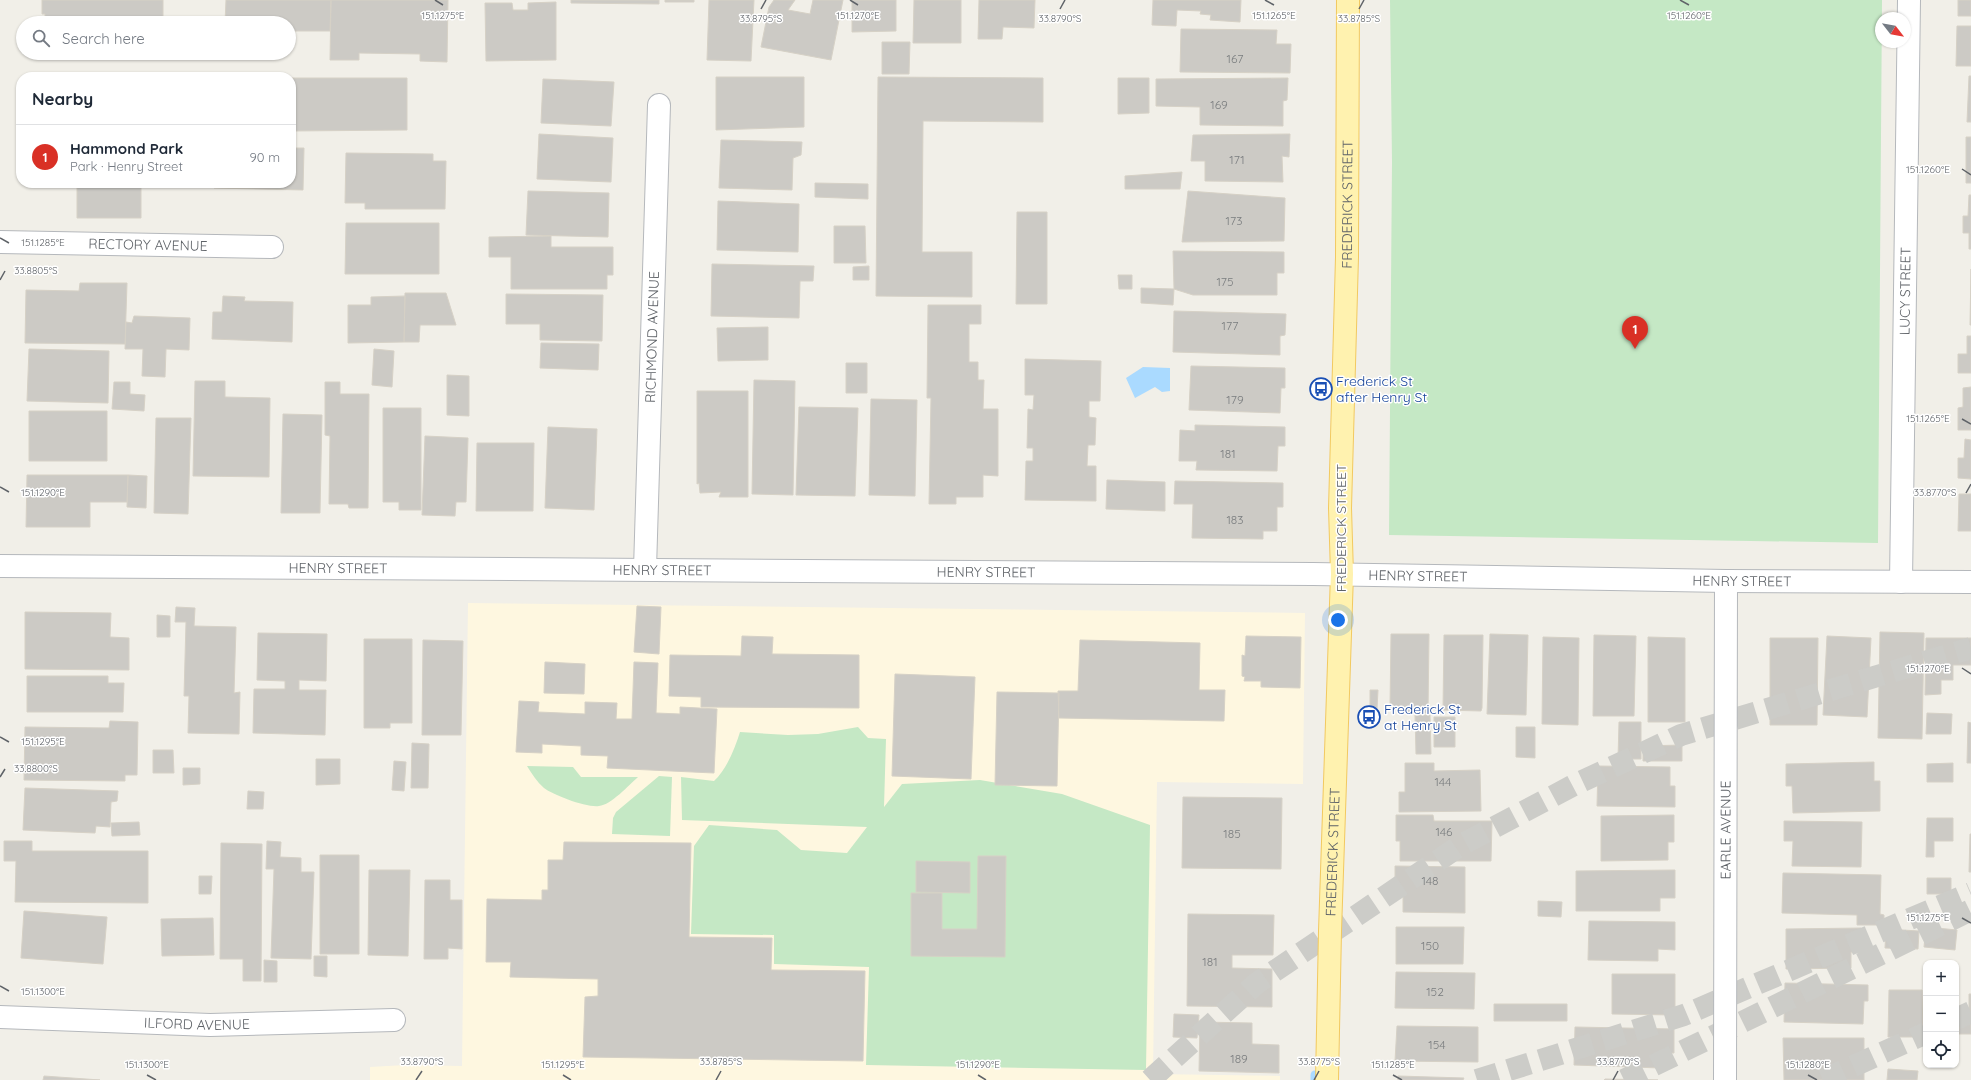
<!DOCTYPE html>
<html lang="en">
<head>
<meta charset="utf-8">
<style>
	:root { --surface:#fff; --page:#f6f6f7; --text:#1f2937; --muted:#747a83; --line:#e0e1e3; --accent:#d93025 }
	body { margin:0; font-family:Quicksand,sans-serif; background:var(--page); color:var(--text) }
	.controls { position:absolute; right:12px; bottom:12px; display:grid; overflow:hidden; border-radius:8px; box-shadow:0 1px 3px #0004 }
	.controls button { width:36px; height:36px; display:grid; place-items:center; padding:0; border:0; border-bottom:1px solid var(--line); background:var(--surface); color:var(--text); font:20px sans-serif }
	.compass { position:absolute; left:1875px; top:12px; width:36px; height:36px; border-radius:50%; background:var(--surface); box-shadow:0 1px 3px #0004; rotate:121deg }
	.you { position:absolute; left:1338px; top:620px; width:14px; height:14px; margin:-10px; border:3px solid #fff; border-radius:50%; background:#1a73e8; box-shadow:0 0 0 6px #1a73e833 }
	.badge { display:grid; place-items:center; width:26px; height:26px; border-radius:50%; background:var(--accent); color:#fff; font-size:13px; font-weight:700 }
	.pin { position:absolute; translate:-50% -33px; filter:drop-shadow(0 1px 2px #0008) }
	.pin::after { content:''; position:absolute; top:21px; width:14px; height:12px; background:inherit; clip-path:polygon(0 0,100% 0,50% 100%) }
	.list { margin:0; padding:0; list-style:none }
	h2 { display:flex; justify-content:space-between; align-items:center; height:52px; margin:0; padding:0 16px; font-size:17px }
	h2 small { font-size:13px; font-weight:400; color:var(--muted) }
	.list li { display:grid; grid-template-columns:26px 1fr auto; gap:12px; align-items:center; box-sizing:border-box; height:64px; padding:0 16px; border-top:1px solid var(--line) }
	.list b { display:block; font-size:15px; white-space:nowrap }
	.list p { margin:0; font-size:13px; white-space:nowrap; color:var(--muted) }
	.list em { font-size:13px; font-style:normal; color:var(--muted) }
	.icon { flex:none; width:22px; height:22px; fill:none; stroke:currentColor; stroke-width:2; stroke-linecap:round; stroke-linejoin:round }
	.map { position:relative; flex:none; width:1971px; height:1080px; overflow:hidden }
	.search { position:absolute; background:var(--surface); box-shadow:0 1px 3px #0004; left:16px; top:16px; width:280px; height:44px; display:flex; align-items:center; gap:10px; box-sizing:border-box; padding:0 14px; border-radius:22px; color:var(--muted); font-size:15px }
	.panel { position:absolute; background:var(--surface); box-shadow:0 1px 3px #0004; left:16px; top:72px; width:280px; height:116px; border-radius:16px }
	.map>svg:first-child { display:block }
	.commercial { fill:#fef7e0 }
	.green { fill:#c5e8c5 }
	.water { fill:#aadaff }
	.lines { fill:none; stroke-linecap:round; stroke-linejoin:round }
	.stream { stroke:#aadaff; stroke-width:9 }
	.building { fill:#cccac5; stroke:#d6d1c6 }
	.motorway-tunnel { stroke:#ccccc8; stroke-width:22; stroke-dasharray:22 11; stroke-linecap:butt }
	.minor-casing { stroke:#b5b8bc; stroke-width:24 }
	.primary-casing { stroke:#f2c960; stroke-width:24 }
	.minor { stroke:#fff; stroke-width:22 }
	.primary { stroke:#fff2af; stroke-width:22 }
	.ticks { fill:none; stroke:#5f6368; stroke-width:1.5 }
	.labels { text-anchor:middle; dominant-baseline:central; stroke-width:3; stroke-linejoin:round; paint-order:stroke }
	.number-label { font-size:12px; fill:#7a7d7f }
	.street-label { font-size:14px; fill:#5f6368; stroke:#fff }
	.transit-label { font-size:14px; fill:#164399; stroke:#fff; text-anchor:start }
	.ticks-label { font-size:10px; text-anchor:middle; fill:#5f6368; stroke:#fff; stroke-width:3; stroke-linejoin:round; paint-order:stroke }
</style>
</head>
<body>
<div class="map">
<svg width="1971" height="1080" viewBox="0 0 1971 1080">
	<rect width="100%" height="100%" fill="#f1efe8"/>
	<path class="commercial" d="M468,603L1305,613L1303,784L1157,782L1153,1074L1280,1076V1080H370V1067L405,1065L462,1066Z"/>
	<path class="green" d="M1390,0H1882L1878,543L1389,535L1392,162Z
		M858,727L868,738L886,739L884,807L902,784L980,780L1062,794L1150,825L1146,1070L866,1065L869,967L774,964V935L691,934L694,846L709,825L777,830L801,850L847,853L867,827L682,820L681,777L714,781C727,769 735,748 740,732L788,735L818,734Z
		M527,766L573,767L581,777H638C629,785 611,805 599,806C587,808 553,795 544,788C537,782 532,774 527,766Z
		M659,776L672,777L670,836L612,834L613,818L616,812Z"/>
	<path class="water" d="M1143,367L1170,368V391L1162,392L1155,387L1135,398L1126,378Z"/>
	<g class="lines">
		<path class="stream" d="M1315,1080V1075"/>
	</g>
	<path class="building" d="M42,0H163V23H45V14H42Z
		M226,0H331L330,31H289V23H225Z
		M331,0H448L447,62L420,61V54L359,53V60H330Z
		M571,0H659V4L571,3Z
		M665,0H694V2H665Z
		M709,0H754L751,61L707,60Z
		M774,0H795L788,10L810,14L813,0H843L831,60L761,47L769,7Z
		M852,0H896V31L852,32Z
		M914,0H961V43H913Z
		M979,0H1035L1034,28L1003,27L1002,39H978Z
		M1153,0H1241L1240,22L1210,20L1211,15L1200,14L1201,11L1177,10L1176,26L1152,25Z
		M1958,0H1971V16H1958Z
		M556,2V60L486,61L485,3H512L513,10H528V3Z
		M1957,26H1971V66H1956Z
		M1181,29L1277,30L1276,44H1291L1290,73L1180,72Z
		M882,42H910L909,74H882Z
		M45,53H90V56H45Z
		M135,53H163V56L135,57Z
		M225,53H249V57H225Z
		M1969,76H1971V122H1967Z
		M716,77H804V127L716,130Z
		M878,77L1043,78V122L923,121L922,252H972V297L876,296Z
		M291,78H407V130L291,131Z
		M1118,78H1149V113L1118,114Z
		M1288,78L1287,100L1283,101V126L1200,125V107L1156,106V79Z
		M543,79L614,82L611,126L541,123Z
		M539,134L613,138L611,182L537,179Z
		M1290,134L1289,157L1282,156L1283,182L1205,181V161H1191L1193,135Z
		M1966,137H1971V183H1966Z
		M721,140L802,142L801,155L793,158L792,190L719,188Z
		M291,148H304L303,190L214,188V183H291Z
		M346,153L433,154V161H446L445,209H365V203H345Z
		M1182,172L1180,189H1125V176Z
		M77,183H166V186H141V218H77Z
		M815,183L868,184V199L815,197Z
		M528,191L609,193L608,237L526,235Z
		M1188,191L1285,198L1284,241L1182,242Z
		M1969,195H1971V249H1969V233H1963V216H1968Z
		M718,201L799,204L798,252L717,250Z
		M1017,212H1047V304H1016Z
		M346,223H439V274H345Z
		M834,226H865L866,263H834Z
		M551,236V247H613V275H607V289H511V257H489V237Z
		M1173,251L1284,252V273H1277V295H1193L1174,289Z
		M712,264L814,266L813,281H800L799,318L711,316Z
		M869,266V280H853V267Z
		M1971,269V325H1970Z
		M1118,275H1132V289H1119Z
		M80,283H127L125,344L25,343L26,290L79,291Z
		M1141,288L1174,289L1173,305L1141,303Z
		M405,293H446L456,325H420L419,342H404Z
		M506,294L603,295L602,341L540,340V324H506Z
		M223,296L245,297L244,301L293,302L292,342L212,339L213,312H222Z
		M405,296L404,342L348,343V305H371V297Z
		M928,305H981V324H969V362H978V380H984L983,409H998V476L983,475V497H956V504H929L931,398H927Z
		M1174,311L1286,314L1285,335L1280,336V355L1173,352Z
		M134,316L190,318L189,350L166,349L165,377L142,376L143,349H125L126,322L132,323Z
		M768,327V360L718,361L717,328Z
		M1967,336H1971V373H1958V354H1967Z
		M541,343L599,344L598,370L540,368Z
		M29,349L109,351L108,403L27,401Z
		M374,349L394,351L392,387L372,385Z
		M1025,359L1101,361L1100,401H1089V417L1096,418L1095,445H1088L1087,466H1096V501L1025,500L1026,461H1033V448H1027L1028,409L1033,410L1034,395H1025Z
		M846,363H867V393H846Z
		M1191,366L1285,368V388H1281L1280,413L1189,410Z
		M447,375L469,376V416L447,415Z
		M754,380L795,381L793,495L752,494Z
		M195,381H225V397L270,398L269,477L193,476Z
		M114,382H130V394L145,395L144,411L112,409Z
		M325,382H340V394H369L368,508H349L348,504H329L330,436L325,435Z
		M1971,387V430H1958V408L1963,407V388Z
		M697,391H748V497H719L721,492L700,493L699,483L697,484Z
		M871,399L917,400L915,496L869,495Z
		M799,407L858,408L855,496L796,495Z
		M383,408H421V510H399V502H383Z
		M29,411H107V461H29Z
		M283,414L322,415L320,513H281Z
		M156,418H191L188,514L154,513Z
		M1195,425L1285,427V446H1278L1277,471L1196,470L1197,461H1179L1180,430L1195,431Z
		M548,427L597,429L594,510L545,508Z
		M425,436L468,438L466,502H456L455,516L422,515Z
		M1965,439L1971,440V479L1958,478V458H1964Z
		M477,443H534L533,511H476Z
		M27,475H128L127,502H90V527H26Z
		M128,475L147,476L146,508L127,507Z
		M1107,480L1165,482V511L1106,509Z
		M1175,481L1283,483V507H1277V531H1263V539L1192,538L1193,504H1174Z
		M1959,494H1971V531H1958Z
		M637,606L661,607L659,654L634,652Z
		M176,607L195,608L194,626L236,627L234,693L240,692L239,734L188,733L189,696H184L186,622H175Z
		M25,612L111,613L110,637L129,638V670L25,669Z
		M157,615L170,616V637H157Z
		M1880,632L1924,633L1922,739L1878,738Z
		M258,633L327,634L326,681L299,680V690H326L325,735L253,733L254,689H285V681L257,680Z
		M1391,634H1429L1428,713H1403V708H1390Z
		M1490,634L1528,635L1526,715L1487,714Z
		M1444,635H1483L1482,708L1481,711L1443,710Z
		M1594,635L1636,636L1634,716H1593Z
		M742,636L773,637L772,654L859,655V708L701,707V697L669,696L670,655L741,656Z
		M1246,636L1301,637L1300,688L1261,687V681H1244L1245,677L1242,676V655L1245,656Z
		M1827,636L1871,638L1867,717L1823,715Z
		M1543,637L1579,638L1578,725L1542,724Z
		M1648,637L1685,638V722H1648Z
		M1770,638H1818L1817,725H1770Z
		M1926,638H1971V665H1953V680H1941V694L1925,695Z
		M364,639H412V723H390V728H364Z
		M423,640L463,641L461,735H422Z
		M1080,640L1200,643L1199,690H1225L1224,721L1059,718L1058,691H1078Z
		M545,662L585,664L584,694L544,693Z
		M634,662L658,663L656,713L680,714V707L717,709L714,773L607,768L608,756L581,755V746L542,744V753L516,752L519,701L539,702L538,712L585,714V702L617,703L616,719H632Z
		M895,674L975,677L971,779L892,776Z
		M27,676H108V683H124L123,712H27Z
		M1370,690H1378L1377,709L1370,708Z
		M997,692L1059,693L1057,786L995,785Z
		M1927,713L1952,714L1951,734H1926Z
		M1415,715H1430L1431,754H1416Z
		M1434,717H1455V747H1434Z
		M110,721L138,722L137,775H125V781L24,780L25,727L109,728Z
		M1619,722H1641V759H1618Z
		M1968,722L1971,723V763H1967Z
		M1516,727H1535V758L1516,757Z
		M412,743L429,744L428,788H411Z
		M1682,745V761H1643V746Z
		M153,750H173L174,773H153Z
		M316,759H340V784L316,785Z
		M394,761L406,762L404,791L392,790Z
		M1874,762V781H1880V811L1793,813L1792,786H1786V764Z
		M1405,763H1434V771L1480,770L1481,811L1399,812V792H1405Z
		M1953,763V782H1927V764Z
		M1598,766L1670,767V786H1675V807L1597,806Z
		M183,768H200V784L183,785Z
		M25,788L118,791L117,801L111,802L110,827L96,826L95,833L23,830Z
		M248,791L264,792L263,809H247Z
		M1183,797L1282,798L1281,869L1182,868Z
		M1396,815H1433L1434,821H1492L1491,861H1400V841H1396Z
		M1674,815V842H1668V860L1601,861V816Z
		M1927,818H1953V841H1934V857H1926Z
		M1784,821L1862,822L1861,867L1792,866L1793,841H1784Z
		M139,822L140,835L112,836L111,823Z
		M1970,834H1971V872H1969Z
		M4,841H32V851H148V903L15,902L16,861H4Z
		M267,841L281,842L280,857L301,858V872H314L311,959L271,958L274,869H266Z
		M564,842L691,843L689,937L772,938L771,970L865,971L863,1061L583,1057L585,997L598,996V979L510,977L511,962H486L487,899L542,900V890H548V860H563Z
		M221,843L262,844L261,981H243V959H220Z
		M320,855H359V954H320Z
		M978,856H1006L1005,957L911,956V893H942V929H977Z
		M916,861L970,862V893L916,892Z
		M1395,866L1465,867V913L1403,912V894H1395Z
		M369,870H410L408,956L368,955Z
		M1675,870V898H1660V911H1576V871Z
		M1783,873L1881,875L1880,914L1884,915V925H1857V915L1782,913Z
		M199,876H212L211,894H199Z
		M1927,878H1951V894H1927Z
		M425,880H450V900H462V949L448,948V959H424Z
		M1538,901L1562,902L1561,917L1538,916Z
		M24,911L107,917L103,964L21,958Z
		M1188,914L1274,915L1273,955H1232V968L1272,969V1007L1187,1006Z
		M213,918L214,955L162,956L161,919Z
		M1589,921L1675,922V950L1658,949V961L1588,960Z
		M1396,927H1464L1463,964H1396Z
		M1926,927L1957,930L1955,950L1924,947Z
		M1861,928V953L1851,952V968L1786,969V929Z
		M1886,929L1919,931L1918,949L1885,948Z
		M314,956H327V977L314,976Z
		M264,960L277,961V982H264Z
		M1396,972L1475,973L1474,1009L1395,1008Z
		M1612,974H1675V1015L1612,1014Z
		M1785,983L1868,985V1001H1864L1863,1024L1784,1022Z
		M1924,983H1926V999H1924Z
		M1889,990H1922L1923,1037H1888Z
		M1969,994H1971V1034H1959V1009H1969Z
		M1494,1004H1567V1021H1494Z
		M1174,1014L1199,1015L1197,1038L1173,1037Z
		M1200,1022L1252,1023V1044L1279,1045V1073L1199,1071Z
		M1397,1026L1478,1027V1062L1395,1061Z
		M1575,1027L1674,1029V1053H1661V1068L1574,1065Z
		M1783,1038H1864V1080H1784Z
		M1888,1069L1918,1071L1917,1080H1887Z
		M44,1076L100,1080H43Z
		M1398,1076L1464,1078L1463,1080H1398Z
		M1605,1079L1658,1080H1604Z"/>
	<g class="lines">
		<path class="motorway-tunnel" d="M1956,1019L1971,1012
			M1150,1080L1257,983L1461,845L1574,785L1681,735L1971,648
			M1477,1080L1684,1015L1971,893
			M1624,1080L1971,910
			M1823,1080L1926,1033"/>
		<g class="minor-casing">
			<g id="minor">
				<path id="s1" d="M0,242L272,247"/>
				<path id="s2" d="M0,566L1313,574L1726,581L1971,582"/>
				<path id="s3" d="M645,569L659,105"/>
				<path id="s4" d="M1901,582L1909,0"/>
				<path id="s5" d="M0,1017L210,1025L394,1020"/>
				<path id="s6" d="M1725,1080L1726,581"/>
			</g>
		</g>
		<g class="primary-casing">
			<g id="primary">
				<path id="s7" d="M1327,1080L1330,931L1342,574L1340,508L1347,257L1348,0"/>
			</g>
		</g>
		<use href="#minor" class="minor"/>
		<use href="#primary" class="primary"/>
	</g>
	<path class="ticks" d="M435,0L443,5M850,0L858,5M1265,0L1274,5M1680,0L1689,5M761,9L766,0M1060,9L1065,0M1359,9L1364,0M1962,169L1971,175M0,238L9,243M0,280L5,271M1962,419L1971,424M0,487L9,492M1966,493L1971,484M1962,668L1971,674M0,737L9,742M0,777L5,769M1962,918L1971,923M0,986L9,991M147,1075L156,1080M563,1075L571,1080M978,1075L986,1080M1393,1075L1402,1080M1808,1075L1817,1080M416,1080L422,1071M716,1080L721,1071M1314,1080L1319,1071M1613,1080L1618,1071"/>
	<defs>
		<g id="bus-ring" transform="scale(1.15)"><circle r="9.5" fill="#fff" stroke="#1a4fb4" stroke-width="1.5"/><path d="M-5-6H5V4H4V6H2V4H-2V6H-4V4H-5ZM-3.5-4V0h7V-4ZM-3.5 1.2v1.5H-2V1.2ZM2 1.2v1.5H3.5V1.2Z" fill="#1a4fb4"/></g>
	</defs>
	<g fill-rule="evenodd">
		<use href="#bus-ring" x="1321" y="389"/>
		<use href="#bus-ring" x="1369" y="717"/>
	</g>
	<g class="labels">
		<g class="number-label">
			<text x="1235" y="58">167</text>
			<text x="1219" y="104">169</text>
			<text x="1237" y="159">171</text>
			<text x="1234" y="220">173</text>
			<text x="1225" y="281">175</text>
			<text x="1230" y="325">177</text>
			<text x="1235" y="399">179</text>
			<text x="1228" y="453">181</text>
			<text x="1235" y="519">183</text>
			<text x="1443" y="781">144</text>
			<text x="1444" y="831">146</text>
			<text x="1232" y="833">185</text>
			<text x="1430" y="880">148</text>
			<text x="1430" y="945">150</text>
			<text x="1210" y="961">181</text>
			<text x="1435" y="991">152</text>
			<text x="1437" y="1044">154</text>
			<text x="1239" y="1058">189</text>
		</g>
		<g class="street-label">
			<text stroke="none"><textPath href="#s7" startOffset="876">FREDERICK STREET</textPath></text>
			<text stroke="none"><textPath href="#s1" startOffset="148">RECTORY AVENUE</textPath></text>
			<text stroke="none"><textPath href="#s4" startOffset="291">LUCY STREET</textPath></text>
			<text stroke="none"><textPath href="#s3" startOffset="232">RICHMOND AVENUE</textPath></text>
			<text transform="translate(1341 528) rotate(-90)">FREDERICK STREET</text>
			<text stroke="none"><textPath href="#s2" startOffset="338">HENRY STREET</textPath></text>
			<text stroke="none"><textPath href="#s2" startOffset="662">HENRY STREET</textPath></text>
			<text stroke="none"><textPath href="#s2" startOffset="986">HENRY STREET</textPath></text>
			<text stroke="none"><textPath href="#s2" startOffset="1418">HENRY STREET</textPath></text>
			<text stroke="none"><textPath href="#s2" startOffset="1742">HENRY STREET</textPath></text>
			<text stroke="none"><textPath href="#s6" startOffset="250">EARLE AVENUE</textPath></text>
			<text stroke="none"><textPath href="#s7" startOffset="228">FREDERICK STREET</textPath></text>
			<text stroke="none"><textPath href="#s5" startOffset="197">ILFORD AVENUE</textPath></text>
		</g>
		<g class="transit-label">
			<text x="1336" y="381">Frederick St<tspan x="1336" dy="16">after Henry St</tspan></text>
			<text x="1384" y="709">Frederick St<tspan x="1384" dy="16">at Henry St</tspan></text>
		</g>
	</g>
	<g class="ticks-label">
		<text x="443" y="19">151.1275°E</text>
		<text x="858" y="19">151.1270°E</text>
		<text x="1274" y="19">151.1265°E</text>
		<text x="1689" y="19">151.1260°E</text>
		<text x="761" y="22">33.8795°S</text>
		<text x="1060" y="22">33.8790°S</text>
		<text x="1359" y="22">33.8785°S</text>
		<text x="1928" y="173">151.1260°E</text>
		<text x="43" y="246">151.1285°E</text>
		<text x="36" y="274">33.8805°S</text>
		<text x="1928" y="422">151.1265°E</text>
		<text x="43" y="496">151.1290°E</text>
		<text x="1935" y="496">33.8770°S</text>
		<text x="1928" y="672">151.1270°E</text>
		<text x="43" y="745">151.1295°E</text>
		<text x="36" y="772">33.8800°S</text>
		<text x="1928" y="921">151.1275°E</text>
		<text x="43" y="995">151.1300°E</text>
		<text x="422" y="1065">33.8790°S</text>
		<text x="721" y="1065">33.8785°S</text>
		<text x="1319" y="1065">33.8775°S</text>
		<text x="1618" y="1065">33.8770°S</text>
		<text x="147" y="1068">151.1300°E</text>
		<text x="563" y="1068">151.1295°E</text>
		<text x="978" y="1068">151.1290°E</text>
		<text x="1393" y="1068">151.1285°E</text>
		<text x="1808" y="1068">151.1280°E</text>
	</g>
</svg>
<div class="controls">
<button>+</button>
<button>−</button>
<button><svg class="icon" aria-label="locate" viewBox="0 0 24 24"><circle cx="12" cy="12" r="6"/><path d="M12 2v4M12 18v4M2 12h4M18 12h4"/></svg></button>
</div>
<svg class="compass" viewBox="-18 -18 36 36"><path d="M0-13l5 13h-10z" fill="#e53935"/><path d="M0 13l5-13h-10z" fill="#747a83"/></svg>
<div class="you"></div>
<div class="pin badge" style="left:1635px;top:349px">1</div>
<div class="search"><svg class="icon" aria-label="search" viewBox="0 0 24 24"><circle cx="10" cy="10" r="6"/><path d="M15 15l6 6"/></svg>Search here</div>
<section class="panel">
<h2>Nearby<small></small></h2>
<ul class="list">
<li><span class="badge">1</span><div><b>Hammond Park</b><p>Park · Henry Street</p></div><em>90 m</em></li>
</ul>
</section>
</div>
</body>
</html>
